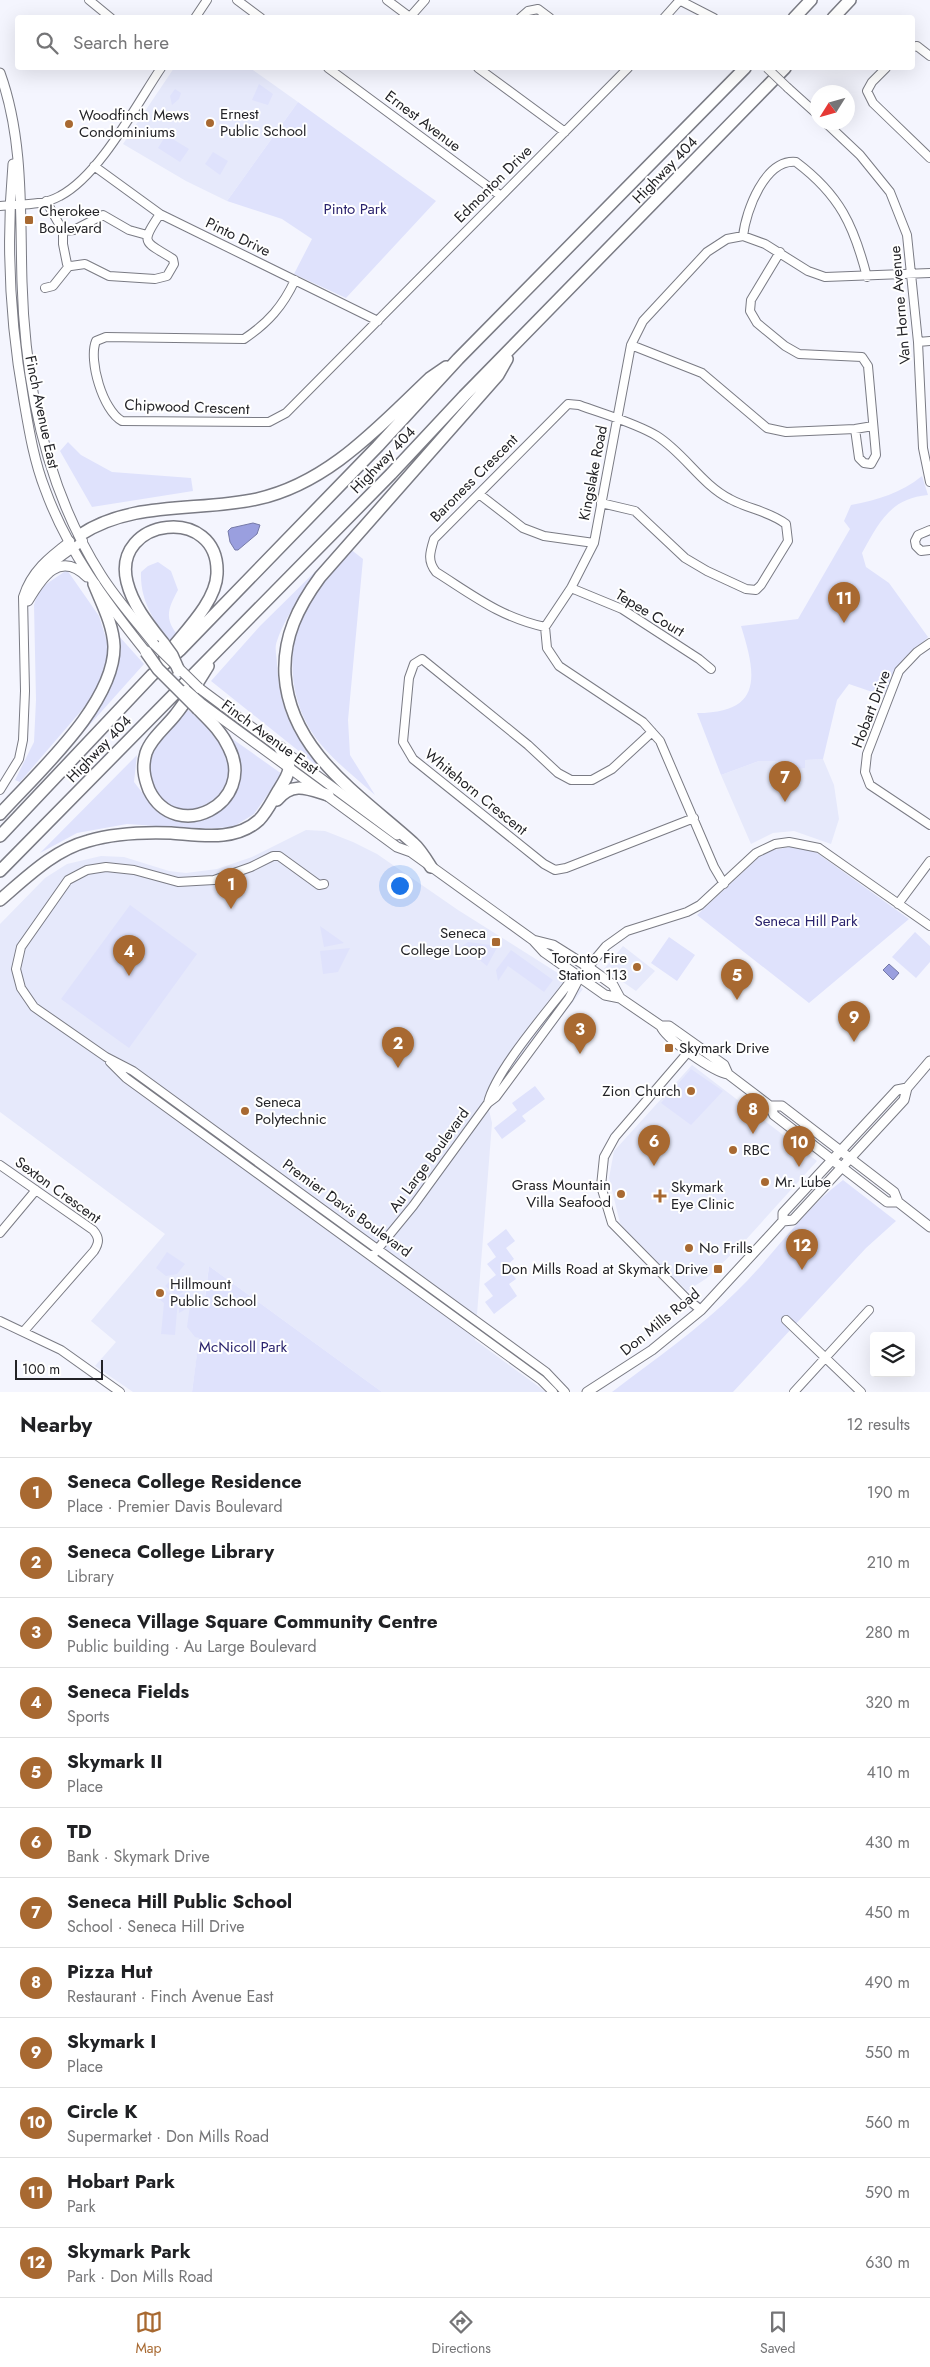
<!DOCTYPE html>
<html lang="en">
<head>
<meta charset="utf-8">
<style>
	:root { --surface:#fff; --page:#f2f2f2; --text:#202124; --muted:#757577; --line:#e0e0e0; --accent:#a86931 }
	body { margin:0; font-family:Jost,sans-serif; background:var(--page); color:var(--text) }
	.controls { position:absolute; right:15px; bottom:15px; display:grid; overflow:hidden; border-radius:5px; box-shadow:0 5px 20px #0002 }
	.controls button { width:45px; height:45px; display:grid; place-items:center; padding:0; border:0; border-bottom:1px solid var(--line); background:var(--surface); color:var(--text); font:25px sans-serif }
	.compass { position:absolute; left:810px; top:85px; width:45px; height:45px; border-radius:50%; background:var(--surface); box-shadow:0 5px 20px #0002; rotate:233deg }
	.scale { position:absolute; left:15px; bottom:12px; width:88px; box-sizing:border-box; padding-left:5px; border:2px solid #232327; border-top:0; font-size:14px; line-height:18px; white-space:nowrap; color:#232327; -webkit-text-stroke:4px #fff; paint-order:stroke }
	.you { position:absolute; left:399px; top:885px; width:18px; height:18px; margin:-12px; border:4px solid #fff; border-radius:50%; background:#1a73e8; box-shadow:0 0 0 8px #1a73e833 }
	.badge { display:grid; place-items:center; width:32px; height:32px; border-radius:50%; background:var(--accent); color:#fff; font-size:16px; font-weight:700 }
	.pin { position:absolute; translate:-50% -41px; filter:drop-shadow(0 1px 2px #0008) }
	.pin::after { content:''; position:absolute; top:26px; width:18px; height:15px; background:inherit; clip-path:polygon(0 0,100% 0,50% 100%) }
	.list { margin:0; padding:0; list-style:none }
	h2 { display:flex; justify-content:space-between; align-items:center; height:65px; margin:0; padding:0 20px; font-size:21px }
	h2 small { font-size:16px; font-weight:400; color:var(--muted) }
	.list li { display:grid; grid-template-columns:32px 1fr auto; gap:15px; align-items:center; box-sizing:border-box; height:70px; padding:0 20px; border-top:1px solid var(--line) }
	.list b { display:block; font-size:19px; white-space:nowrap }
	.list p { margin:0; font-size:16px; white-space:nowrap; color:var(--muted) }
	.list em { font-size:16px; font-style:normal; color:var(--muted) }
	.icon { flex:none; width:28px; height:28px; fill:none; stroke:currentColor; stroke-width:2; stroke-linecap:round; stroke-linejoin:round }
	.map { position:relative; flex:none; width:930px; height:1392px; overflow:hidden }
	.search { position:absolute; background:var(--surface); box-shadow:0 5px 20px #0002; left:15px; right:15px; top:15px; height:55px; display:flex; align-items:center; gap:12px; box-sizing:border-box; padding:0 18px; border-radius:5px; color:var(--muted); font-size:19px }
	.sheet { height:905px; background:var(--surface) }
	nav { display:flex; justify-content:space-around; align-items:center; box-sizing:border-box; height:70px; border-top:1px solid var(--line); background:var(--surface); font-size:14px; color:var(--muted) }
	nav a { display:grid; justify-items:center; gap:2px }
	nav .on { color:var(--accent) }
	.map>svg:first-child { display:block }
	.built { fill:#e6e9fb }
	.green { fill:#dfe2fc }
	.water { fill:#9a9fdf; stroke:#767aa8 }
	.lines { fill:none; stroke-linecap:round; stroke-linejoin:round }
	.minor-casing { stroke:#7a7b84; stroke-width:10 }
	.major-casing { stroke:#7a7b84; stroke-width:11 }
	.highway-casing { stroke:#7a7b84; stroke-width:14 }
	.minor { stroke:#fff; stroke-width:8 }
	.major { stroke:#fff; stroke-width:9 }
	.highway { stroke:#fff; stroke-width:11 }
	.minor-bridge-casing { stroke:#7a7b84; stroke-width:10; stroke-linecap:butt }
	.major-bridge-casing { stroke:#7a7b84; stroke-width:11; stroke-linecap:butt }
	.highway-bridge-casing { stroke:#7a7b84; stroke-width:14; stroke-linecap:butt }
	.minor-bridge { stroke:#fff; stroke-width:8 }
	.major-bridge { stroke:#fff; stroke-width:9 }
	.highway-bridge { stroke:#fff; stroke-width:11 }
	.poi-dot { fill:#a86931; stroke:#fff; stroke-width:2 }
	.labels { text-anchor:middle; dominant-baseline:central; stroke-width:4; stroke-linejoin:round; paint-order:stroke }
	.poi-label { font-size:15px; fill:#232327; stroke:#fff; text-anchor:start }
	.street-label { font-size:15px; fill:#232327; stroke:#fff }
	.park-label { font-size:15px; fill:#2a236d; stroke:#fff }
</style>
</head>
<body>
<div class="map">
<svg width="930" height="1392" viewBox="0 0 930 1392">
	<rect width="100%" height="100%" fill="#f4f5fe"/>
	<path class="built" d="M174,68H250L298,102L227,201L186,181L123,144Z
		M823,759L834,785L839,819L831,844L794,831L773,833L751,844L721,775L759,761Z
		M306,830L325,831L353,842L377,854L458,910L583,989L489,1110L492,1123L475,1340L546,1392H382L209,1266L192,1392H133L95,1366L116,1342L91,1321L165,1234L0,1112V924L45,878L67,864L101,856L124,857L169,871L186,873L217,869L252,857Z
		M623,946L655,971L636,991L604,969Z
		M692,1065L817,1161L742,1244L707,1278L687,1291L631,1238L620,1223L609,1178L614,1151Z"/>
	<path class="green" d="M259,84L273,94L268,105L252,100Z
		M175,89L181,93L179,99L172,105L170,96Z
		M298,102L436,201L346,298L294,274L312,239L282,219L227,201Z
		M166,135L189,149L180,162L158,148Z
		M213,152L228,161L220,175L205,164Z
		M68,442L81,455L112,472L191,478L193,491L92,507L60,451Z
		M922,476L928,495C891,498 879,522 862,553L866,567L889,583L928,637L893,674L884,696L849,684L837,700L823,759L805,760V768L780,770L779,761H759L721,775L697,713C764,713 756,674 741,626L798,619L850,529L844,521L851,505C878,500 901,493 922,476Z
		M349,548L363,559L348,720L350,755L375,795C355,777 331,759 315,737C286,697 285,638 311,596C322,579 337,564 349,548Z
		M330,557L331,559C310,585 288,609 277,641C274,648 277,657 277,664C280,712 292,731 320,768L211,681L260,626Z
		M158,562L171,571L178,590C169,607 164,617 176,633L169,642C153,619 140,601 141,572L148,566Z
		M67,570L99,616L108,645L110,661L93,697L20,782L15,780L34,742L36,700L34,605L39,589Z
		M118,635L144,664L25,797L23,795L105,699L114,677Z
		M186,708C200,721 217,733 225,750C249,800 169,836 152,784C149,774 149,765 153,754C159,737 175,722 186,708Z
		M224,733L282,774L254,814L233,827L200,829L127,824L77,833L40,853L137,755L134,782L154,808L178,819L219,810L230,801L237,790L241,776L236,750Z
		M790,847L804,848L817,853L909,919L809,1003L697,915L758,858L767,851Z
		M130,905L197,954L129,1048L61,999Z
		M320,926L344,943L324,947Z
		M915,932L930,946V962L916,978L892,957Z
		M669,937L695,955L677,981L651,963Z
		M468,942L498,946L487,966L462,946Z
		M350,948L338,972L323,974L320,951Z
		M511,950L553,980L544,992L508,966L498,981L496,970Z
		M691,1069L723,1091L691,1125L661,1103Z
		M535,1086L545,1099L522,1116L526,1121L502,1139L494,1128L517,1110L512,1103Z
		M843,1180L896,1221L866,1248L733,1392H612C654,1360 699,1329 737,1291C774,1255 802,1211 843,1180Z
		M506,1229L515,1241L506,1248L514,1259L506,1266L516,1279L509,1284L517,1296L494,1314L485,1302L493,1296L484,1284L496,1275L487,1264L496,1257L487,1244Z
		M167,1252L185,1264L177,1274L166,1276L156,1268Z
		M209,1266L382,1392H192L199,1338L195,1337L187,1327L191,1298H205Z
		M177,1280L182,1282L185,1287L183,1292L177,1296L165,1286L170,1281Z
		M163,1288L178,1299L175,1335L161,1334L164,1303L154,1295Z
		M183,1294L189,1300L186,1309L179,1313L178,1297Z"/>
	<path class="water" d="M253,523L260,525L257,534L238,550H235L230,542L228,531L231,528Z
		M889,964L899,973L893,980L883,970Z"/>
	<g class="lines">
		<g class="minor-casing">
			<path id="minor" d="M89,0L111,18
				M237,0L261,18
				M387,0L411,18
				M679,0L714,18
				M410,17L425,0
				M195,18L207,0
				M520,18L528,11L538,9L550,18
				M664,18L680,0
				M912,47L917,46L930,56
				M328,68L501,196
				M478,68L565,132
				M886,68L872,82L867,91L873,103L930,158
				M788,88L818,115
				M825,122L860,155L890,192L907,235L918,342L923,448L930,482
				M94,166L160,214L378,321
				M46,201L63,231V244L67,264L71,266L85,264L109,276L155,279L167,276L174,264L173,259C145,241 139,245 160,214
				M0,206C20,204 42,206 60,196C100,175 136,105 161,68
				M63,231L74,230L103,215L129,230L147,235
				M743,236C746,210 765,159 796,162C840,195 854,226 867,277
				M780,252L751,300L750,311L757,323L785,346L799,354L862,357L868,366L876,455L871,464L864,463L859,458L855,429
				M295,280C283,306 268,323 244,339L106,337L96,341C88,360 103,411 122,421L269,422L286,413L628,68
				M45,288L53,286L69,266
				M918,342L930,341
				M631,345L702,373L767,428L786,432L855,429L873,426
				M479,494L523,528L544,536L594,543
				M930,530L918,535L915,541L916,546L921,551L930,550
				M571,588L622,609L699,659L711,669
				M30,594C38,569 63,556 83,541
				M545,627C500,617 474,596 436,572C427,561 430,552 434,539L568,404L579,405C603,414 636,423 657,436C685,454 701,484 730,499C748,509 769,511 786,524L788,541L761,585L756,590L746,589L707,571L685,558L635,511L601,503
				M930,643L917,652L899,671L867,754L865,772L870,785L930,825
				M652,732L612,769L592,780H571L558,773L528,745L422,659L414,664L409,678L403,742L413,759L544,864L555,870L566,868L694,818
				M0,790L19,759L23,740L25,691L23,597C31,571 49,557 70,541
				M324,884L319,885L279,856H273L251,867L214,880L178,882L134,870L106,867L87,870L68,880L21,947L16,969L21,988L34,1007L106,1057L133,1071L546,1372L565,1392
				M724,884L714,867L660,741L643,722L559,666L547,648L545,627L571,588L594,543L631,345L643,321L707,252L727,239L743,236L765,244L808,271L825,277L930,273
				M898,904L930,861
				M689,1051L615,1137L604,1157L601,1186L612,1223L686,1298L701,1310
				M110,1062L126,1078L541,1380L553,1392
				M488,1103C495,1071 548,1011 569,983L580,977
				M0,1165L93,1230C100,1238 99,1243 94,1251L24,1331
				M0,1233L36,1190
				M372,1256L413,1206L488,1103L496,1097L569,998L580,977L606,946L627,931L687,912L700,905L756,853L775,844L789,842L819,848L930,926
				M786,1320L861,1392
				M0,1321L61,1350L120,1392
				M794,1392L869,1310"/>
		</g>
		<g class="major-casing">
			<path id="major" d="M0,73C24,139 20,213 22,282C25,385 45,487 101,575C116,599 136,621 154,644
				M13,164C6,242 10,323 24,401C29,430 34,461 45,489C67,550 106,602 146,652
				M28,601C42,577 60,550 87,577
				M199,688L397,835
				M202,704L397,847L411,852L533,940L544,952L605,995L620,998L661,1026H669L724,1065L728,1074L770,1106L774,1115L887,1202H898
				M533,940L553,945L588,967L613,985L620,998
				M661,1026C665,1038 714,1072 728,1074
				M770,1106H782L894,1192L898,1202L930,1227
				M783,1221V1213L897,1090L907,1088
				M587,1392L652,1350L701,1310L783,1221L793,1220L904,1100L907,1088L930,1061"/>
		</g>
		<g class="highway-casing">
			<path id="highway" d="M794,18L811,0
				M833,18L850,0
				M80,535C133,500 198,512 257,499C329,483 378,427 430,378L446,367
				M164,644C149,625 133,606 127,582C111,517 220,504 217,574C216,603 182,634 165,657
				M198,709C210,721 222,732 229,748C257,803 176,845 149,790C144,777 142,767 146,753C151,738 167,726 176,714C188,699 198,682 208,666
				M277,800C293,781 308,789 328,795
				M0,814C37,773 115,704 114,646C113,624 102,604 94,584
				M0,836L152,675L180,650L378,446L458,359L745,68
				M431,867C426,859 420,849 413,843C361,796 290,752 285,675C283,637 298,607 320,577L498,375L507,359
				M0,871L391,474L464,396L785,68
				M0,900C27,877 54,850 88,841C115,833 143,832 171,833C200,835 235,842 259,820C267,812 272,801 278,791C290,772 294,768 280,748"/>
		</g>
		<use href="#minor" class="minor"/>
		<use href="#major" class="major"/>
		<use href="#highway" class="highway"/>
		<g class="minor-bridge-casing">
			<path id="minor-bridge" d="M767,68L788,88"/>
		</g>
		<g class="major-bridge-casing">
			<path id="major-bridge" d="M154,644L199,688
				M186,690L202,704"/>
		</g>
		<g class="highway-bridge-casing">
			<path id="highway-bridge" d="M164,644L172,655L179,671
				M146,652L158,669L198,709"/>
		</g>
		<use href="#minor-bridge" class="minor-bridge"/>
		<use href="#major-bridge" class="major-bridge"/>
		<use href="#highway-bridge" class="highway-bridge"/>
	</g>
	<g class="poi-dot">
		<circle cx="210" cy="123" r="5"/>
		<circle cx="69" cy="124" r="5"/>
		<rect x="24" y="215" width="10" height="10" rx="2.5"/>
		<rect x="491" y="937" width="10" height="10" rx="2.5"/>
		<circle cx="637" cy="967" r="5"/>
		<rect x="664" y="1043" width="10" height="10" rx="2.5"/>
		<circle cx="691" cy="1091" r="5"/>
		<circle cx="245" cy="1111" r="5"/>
		<circle cx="733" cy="1150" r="5"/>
		<circle cx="765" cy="1182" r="5"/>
		<circle cx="621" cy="1194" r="5"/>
		<path d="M657.5 1188.5h5v5h5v5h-5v5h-5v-5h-5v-5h5z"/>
		<circle cx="689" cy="1248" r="5"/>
		<rect x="713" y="1264" width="10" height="10" rx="2.5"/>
		<circle cx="160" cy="1293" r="5"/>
	</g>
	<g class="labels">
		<g class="poi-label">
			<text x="220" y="114">Ernest<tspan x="220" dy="17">Public School</tspan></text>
			<text x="79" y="115">Woodfinch Mews<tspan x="79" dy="17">Condominiums</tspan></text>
			<text x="39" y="211">Cherokee<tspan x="39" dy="17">Boulevard</tspan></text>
			<text x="486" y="933" text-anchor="end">Seneca<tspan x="486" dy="17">College Loop</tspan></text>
			<text x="627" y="958" text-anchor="end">Toronto Fire<tspan x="627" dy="17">Station 113</tspan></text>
			<text x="679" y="1048">Skymark Drive</text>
			<text x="681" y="1091" text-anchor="end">Zion Church</text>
			<text x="255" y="1102">Seneca<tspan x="255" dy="17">Polytechnic</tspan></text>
			<text x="743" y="1150">RBC</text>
			<text x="775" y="1182">Mr. Lube</text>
			<text x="611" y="1185" text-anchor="end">Grass Mountain<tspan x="611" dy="17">Villa Seafood</tspan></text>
			<text x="671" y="1187">Skymark<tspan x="671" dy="17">Eye Clinic</tspan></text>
			<text x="699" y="1248">No Frills</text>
			<text x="708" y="1269" text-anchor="end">Don Mills Road at Skymark Drive</text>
			<text x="170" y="1284">Hillmount<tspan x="170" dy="17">Public School</tspan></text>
		</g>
		<g class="street-label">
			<text transform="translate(423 121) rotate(37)">Ernest Avenue</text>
			<text transform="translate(665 170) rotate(-46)">Highway 404</text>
			<text transform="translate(493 184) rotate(-45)">Edmonton Drive</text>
			<text transform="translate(238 237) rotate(26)">Pinto Drive</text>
			<text transform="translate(900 305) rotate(-95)">Van Horne Avenue</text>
			<text transform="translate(187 407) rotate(2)">Chipwood Crescent</text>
			<text transform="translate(42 412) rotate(78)">Finch Avenue East</text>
			<text transform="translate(383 460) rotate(-46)">Highway 404</text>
			<text transform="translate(593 473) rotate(-79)">Kingslake Road</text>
			<text transform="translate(474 478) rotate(-45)">Baroness Crescent</text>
			<text transform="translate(650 613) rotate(31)">Tepee Court</text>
			<text transform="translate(871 709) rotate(-69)">Hobart Drive</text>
			<text transform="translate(270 737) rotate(36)">Finch Avenue East</text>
			<text transform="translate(99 749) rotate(-46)">Highway 404</text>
			<text transform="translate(476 792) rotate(39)">Whitehorn Crescent</text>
			<text transform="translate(429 1160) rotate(-54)">Au Large Boulevard</text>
			<text transform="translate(58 1190) rotate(36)">Sexton Crescent</text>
			<text transform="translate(347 1208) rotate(36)">Premier Davis Boulevard</text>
			<text transform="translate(660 1322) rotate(-39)">Don Mills Road</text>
		</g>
		<g class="park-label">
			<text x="355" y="209">Pinto Park</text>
			<text x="806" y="921">Seneca Hill Park</text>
			<text x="243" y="1347">McNicoll Park</text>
		</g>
	</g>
</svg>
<div class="controls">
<button><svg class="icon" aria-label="layers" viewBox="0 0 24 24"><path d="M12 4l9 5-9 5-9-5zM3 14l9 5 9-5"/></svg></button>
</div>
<svg class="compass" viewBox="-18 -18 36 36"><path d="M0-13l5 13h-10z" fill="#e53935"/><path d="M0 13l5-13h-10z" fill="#757577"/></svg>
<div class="scale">100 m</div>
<div class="you"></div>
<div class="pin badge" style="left:231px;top:909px">1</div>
<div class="pin badge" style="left:398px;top:1068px">2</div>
<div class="pin badge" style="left:580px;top:1054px">3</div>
<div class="pin badge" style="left:129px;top:976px">4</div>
<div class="pin badge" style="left:737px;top:1000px">5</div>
<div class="pin badge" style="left:654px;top:1166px">6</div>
<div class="pin badge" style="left:785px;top:802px">7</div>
<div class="pin badge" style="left:753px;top:1134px">8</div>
<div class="pin badge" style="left:854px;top:1042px">9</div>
<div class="pin badge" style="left:799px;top:1167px">10</div>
<div class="pin badge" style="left:844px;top:623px">11</div>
<div class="pin badge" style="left:802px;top:1270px">12</div>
<div class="search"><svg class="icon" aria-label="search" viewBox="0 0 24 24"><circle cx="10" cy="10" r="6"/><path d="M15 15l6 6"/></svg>Search here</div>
</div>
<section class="sheet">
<h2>Nearby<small>12 results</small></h2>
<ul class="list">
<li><span class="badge">1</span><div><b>Seneca College Residence</b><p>Place · Premier Davis Boulevard</p></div><em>190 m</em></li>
<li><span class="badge">2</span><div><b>Seneca College Library</b><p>Library</p></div><em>210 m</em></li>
<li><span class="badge">3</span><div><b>Seneca Village Square Community Centre</b><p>Public building · Au Large Boulevard</p></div><em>280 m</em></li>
<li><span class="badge">4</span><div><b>Seneca Fields</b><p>Sports</p></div><em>320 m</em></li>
<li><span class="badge">5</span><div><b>Skymark II</b><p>Place</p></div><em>410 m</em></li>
<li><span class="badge">6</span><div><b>TD</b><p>Bank · Skymark Drive</p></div><em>430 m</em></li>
<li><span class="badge">7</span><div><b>Seneca Hill Public School</b><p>School · Seneca Hill Drive</p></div><em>450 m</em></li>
<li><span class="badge">8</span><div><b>Pizza Hut</b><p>Restaurant · Finch Avenue East</p></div><em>490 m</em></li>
<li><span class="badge">9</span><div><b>Skymark I</b><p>Place</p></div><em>550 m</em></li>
<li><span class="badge">10</span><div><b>Circle K</b><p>Supermarket · Don Mills Road</p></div><em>560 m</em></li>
<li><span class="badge">11</span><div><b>Hobart Park</b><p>Park</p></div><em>590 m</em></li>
<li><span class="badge">12</span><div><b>Skymark Park</b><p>Park · Don Mills Road</p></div><em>630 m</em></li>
</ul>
</section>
<nav>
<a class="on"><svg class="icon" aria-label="map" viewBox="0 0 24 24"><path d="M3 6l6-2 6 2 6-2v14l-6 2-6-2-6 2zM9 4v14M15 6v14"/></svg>Map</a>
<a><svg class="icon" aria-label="directions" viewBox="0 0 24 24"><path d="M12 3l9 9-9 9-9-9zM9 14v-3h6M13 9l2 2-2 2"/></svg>Directions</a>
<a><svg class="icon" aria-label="saved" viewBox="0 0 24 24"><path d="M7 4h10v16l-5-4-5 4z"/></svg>Saved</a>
</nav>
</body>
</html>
